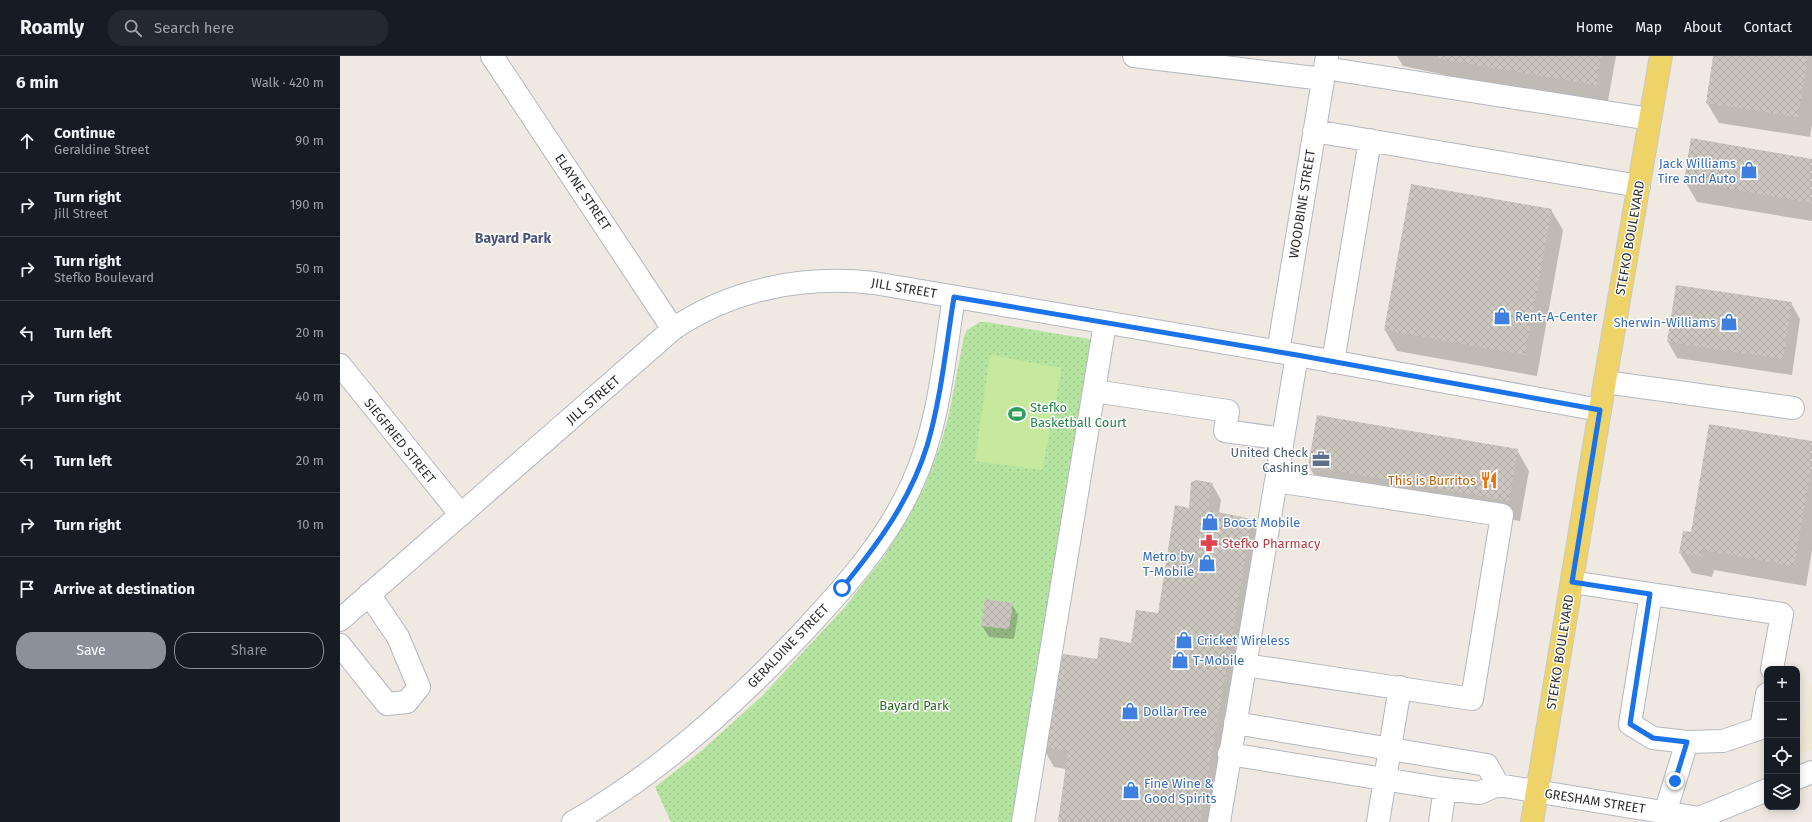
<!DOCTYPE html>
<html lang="en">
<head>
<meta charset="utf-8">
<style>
	:root { --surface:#171b24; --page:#242831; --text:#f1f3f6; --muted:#9ea1a6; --line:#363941; --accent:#8c9099 }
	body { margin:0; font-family:"Fira Sans",sans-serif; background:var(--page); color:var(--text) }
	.controls { position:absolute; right:12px; bottom:12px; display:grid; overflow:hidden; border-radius:8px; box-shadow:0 2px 10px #0003 }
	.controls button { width:36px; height:36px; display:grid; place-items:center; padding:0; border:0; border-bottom:1px solid var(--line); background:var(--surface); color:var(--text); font:20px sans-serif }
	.stop { position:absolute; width:12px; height:12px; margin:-9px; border:3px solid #1a73e8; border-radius:50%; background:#fff }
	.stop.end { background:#1a73e8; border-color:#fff; box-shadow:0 1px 4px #0008 }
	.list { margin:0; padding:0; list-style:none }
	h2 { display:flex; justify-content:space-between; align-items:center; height:52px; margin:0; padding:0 16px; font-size:17px }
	h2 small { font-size:13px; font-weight:400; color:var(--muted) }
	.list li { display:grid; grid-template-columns:26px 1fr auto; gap:12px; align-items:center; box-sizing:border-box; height:64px; padding:0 16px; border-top:1px solid var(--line) }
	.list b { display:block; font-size:15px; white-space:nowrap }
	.list p { margin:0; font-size:13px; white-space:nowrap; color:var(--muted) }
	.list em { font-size:13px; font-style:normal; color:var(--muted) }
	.actions { display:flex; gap:8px; padding:12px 16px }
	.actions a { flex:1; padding:9px 0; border:1px solid var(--accent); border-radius:16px; text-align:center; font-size:14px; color:var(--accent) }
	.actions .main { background:var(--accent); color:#fff }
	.icon { flex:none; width:22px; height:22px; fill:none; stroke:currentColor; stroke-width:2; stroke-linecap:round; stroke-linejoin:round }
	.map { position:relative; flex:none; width:1472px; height:766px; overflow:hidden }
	header { display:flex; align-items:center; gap:24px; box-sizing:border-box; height:56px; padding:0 20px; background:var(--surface); border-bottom:1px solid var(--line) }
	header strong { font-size:19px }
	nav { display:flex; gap:22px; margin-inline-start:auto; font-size:14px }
	.search { width:280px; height:36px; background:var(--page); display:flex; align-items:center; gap:10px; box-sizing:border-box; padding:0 14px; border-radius:16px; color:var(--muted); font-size:15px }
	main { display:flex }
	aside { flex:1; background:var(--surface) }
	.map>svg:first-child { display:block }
	.education { fill:#efe7d2 }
	.grass { fill:url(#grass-dots) }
	.pitch { fill:#c6e99d }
	.shadow { fill:#0003 }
	.building { fill:url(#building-cross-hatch) }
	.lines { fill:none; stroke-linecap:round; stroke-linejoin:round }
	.minor-casing { stroke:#b4b7c0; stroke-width:24 }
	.major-casing { stroke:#c9c9c9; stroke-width:24 }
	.minor { stroke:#fff; stroke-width:22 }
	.major { stroke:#edd368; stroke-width:22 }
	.route { stroke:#1a73e8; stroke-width:5 }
	.labels { text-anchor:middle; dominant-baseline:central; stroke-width:3; stroke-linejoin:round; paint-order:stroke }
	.shop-label { font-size:13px; fill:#366cbe; stroke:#fff; text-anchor:start }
	.street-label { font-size:13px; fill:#2e2e2e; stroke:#fff }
	.leisure-label { font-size:13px; fill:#27864d; stroke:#fff; text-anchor:start }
	.service-label { font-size:13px; fill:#4e5e75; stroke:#fff; text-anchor:end }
	.food-label { font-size:13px; fill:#c56008; stroke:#fff; text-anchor:end }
	.health-label { font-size:13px; fill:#be3a42; stroke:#fff; text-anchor:start }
	.park-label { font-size:13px; fill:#2b6b1e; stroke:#fff }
	.neighbourhood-label { font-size:14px; font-weight:bold; fill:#4f567e; stroke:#fff }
</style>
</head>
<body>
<header>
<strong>Roamly</strong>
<div class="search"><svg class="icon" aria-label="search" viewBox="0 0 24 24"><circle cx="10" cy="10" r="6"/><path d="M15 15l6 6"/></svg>Search here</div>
<nav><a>Home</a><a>Map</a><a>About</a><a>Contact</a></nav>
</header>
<main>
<aside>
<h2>6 min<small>Walk · 420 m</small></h2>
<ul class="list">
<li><svg class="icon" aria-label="ahead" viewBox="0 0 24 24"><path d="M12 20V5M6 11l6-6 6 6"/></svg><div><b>Continue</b><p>Geraldine Street</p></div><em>90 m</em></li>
<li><svg class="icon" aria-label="right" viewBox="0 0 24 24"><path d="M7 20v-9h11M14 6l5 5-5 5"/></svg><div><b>Turn right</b><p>Jill Street</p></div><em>190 m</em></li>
<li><svg class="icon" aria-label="right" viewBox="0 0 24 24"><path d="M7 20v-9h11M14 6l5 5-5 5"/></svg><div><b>Turn right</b><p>Stefko Boulevard</p></div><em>50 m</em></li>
<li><svg class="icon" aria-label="left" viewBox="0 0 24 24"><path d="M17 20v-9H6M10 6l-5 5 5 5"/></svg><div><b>Turn left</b></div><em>20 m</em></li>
<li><svg class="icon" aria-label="right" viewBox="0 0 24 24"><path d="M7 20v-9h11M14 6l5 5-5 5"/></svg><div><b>Turn right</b></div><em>40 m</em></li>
<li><svg class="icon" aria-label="left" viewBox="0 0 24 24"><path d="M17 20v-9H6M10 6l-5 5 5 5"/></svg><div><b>Turn left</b></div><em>20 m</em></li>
<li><svg class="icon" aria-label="right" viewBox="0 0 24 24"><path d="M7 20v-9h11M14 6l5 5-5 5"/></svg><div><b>Turn right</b></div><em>10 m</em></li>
<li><svg class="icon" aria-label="arrive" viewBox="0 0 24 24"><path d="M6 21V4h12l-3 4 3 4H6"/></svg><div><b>Arrive at destination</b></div></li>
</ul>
<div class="actions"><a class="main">Save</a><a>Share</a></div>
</aside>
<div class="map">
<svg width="1472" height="766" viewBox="0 0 1472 766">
	<defs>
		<pattern id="grass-dots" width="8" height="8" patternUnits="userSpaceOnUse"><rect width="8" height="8" fill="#b5e3a0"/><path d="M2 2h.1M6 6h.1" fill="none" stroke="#9cc38a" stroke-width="1.8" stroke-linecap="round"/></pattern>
		<pattern id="building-cross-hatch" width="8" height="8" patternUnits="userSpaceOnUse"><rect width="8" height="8" fill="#cbc7bf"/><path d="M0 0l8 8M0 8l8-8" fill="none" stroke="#afaba4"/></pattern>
	</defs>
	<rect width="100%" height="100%" fill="#efe9e1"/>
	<path class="education" d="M1472,624V693L1458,698Z"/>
	<path class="grass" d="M640,266H646L755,284L674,766H331L315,731L360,696L422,640L505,551L545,499L584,432L601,387L609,358L624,280L627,274Z"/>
	<path class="pitch" d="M650,299L722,312L702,414L635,405Z"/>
	<path class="shadow" d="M1057,0H1276L1267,50L1108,22L1106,19L1063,10Z
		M1374,0H1472V68L1470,81L1379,67L1367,47Z
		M1351,83L1472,104V165L1357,146L1345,125Z
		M1211,154L1223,174L1197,320L1057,295L1045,274Z
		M1451,247L1460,263L1452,319L1337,302L1328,286Z
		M978,360L1177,394L1189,415L1180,465L981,431L969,410Z
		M1472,386V495L1466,530L1374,514L1372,521L1352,517L1340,497L1351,477Z
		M872,428L881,444L879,457L911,464L920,480L889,636L895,646L875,766H718L726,713L714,711L702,690L757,605L792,588L819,558L832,471Z
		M672,548L678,559L674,583L649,581L642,570Z"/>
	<path class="building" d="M1095,0H1261L1256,29L1095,2Z
		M1373,0H1468L1458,61L1366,47Z
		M1351,82L1472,103V147L1344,125Z
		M1071,128L1212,153L1185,299L1044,274Z
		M1336,229L1452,246L1443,303L1327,286Z
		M977,359L1178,393L1169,445L968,410Z
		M1369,368L1472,385V409L1454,510L1362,494L1361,500L1339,497L1343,475L1351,476Z
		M857,424L873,427L868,454L912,463L860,766H718L728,695L701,690L717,597L757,603L760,581L791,587L796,554L818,557L835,449L849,452L851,426Z
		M645,543L673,547L669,573L641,570Z"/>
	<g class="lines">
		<g class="minor-casing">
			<path id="minor" d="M152,0L333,273
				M794,0L983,23
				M985,12L1310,63
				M974,75L1299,130
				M938,296L987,0
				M993,306L1030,84
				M0,309L121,459
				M1265,326L1453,352
				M754,335L888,355L885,375L943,383
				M1232,526L1442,558L1432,613
				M1311,538L1290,668L1313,682L1347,686L1383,685L1421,672L1427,638
				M0,564L333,273C392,233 464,219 534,227L957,299L1260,354
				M0,589L47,648L67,646L79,631L58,581L29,538
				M905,609L1132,643L1162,459L936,425
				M895,667L1147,709L1158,729
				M889,698L1105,733L1139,737L1158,729L1359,762L1427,734
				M1457,722L1472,716
				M1325,757L1347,686
				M233,766C318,718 396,647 463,576C505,531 548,483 573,426C599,369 604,303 614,241
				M683,766L765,267
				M879,766L957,299
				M1038,766L1060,631
				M1100,766L1105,733"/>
		</g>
		<g class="major-casing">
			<path id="major" d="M1192,766L1260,354L1321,0"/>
		</g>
		<use href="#minor" class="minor"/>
		<use href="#major" class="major"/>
	</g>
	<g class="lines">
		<path class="route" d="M502,532C537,489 570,445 587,390C601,343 606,290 614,241L957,299L1260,354L1232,526L1310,538L1290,668L1313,682L1347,686L1335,725"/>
	</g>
	<defs>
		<g id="shop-bare" transform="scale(1.38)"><path d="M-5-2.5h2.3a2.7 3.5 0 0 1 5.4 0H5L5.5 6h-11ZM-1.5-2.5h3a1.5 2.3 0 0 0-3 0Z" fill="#3f7fe0" stroke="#fff" stroke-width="2.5" paint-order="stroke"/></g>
		<g id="stadium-bare" transform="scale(1.38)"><path d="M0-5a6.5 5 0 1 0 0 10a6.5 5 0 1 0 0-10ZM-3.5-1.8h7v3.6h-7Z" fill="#2e9e5b" stroke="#fff" stroke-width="2.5" paint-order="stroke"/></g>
		<g id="office-bare" transform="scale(1.38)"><path d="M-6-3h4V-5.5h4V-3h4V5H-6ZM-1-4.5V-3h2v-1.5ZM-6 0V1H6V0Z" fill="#5c6f8a" stroke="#fff" stroke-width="2.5" paint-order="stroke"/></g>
		<g id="restaurant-bare" transform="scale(1.38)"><path d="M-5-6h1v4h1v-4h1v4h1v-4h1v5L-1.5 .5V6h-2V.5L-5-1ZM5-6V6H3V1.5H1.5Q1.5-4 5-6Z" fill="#e8710a" stroke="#fff" stroke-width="2.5" paint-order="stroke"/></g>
		<g id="pharmacy-bare" transform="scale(1.38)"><path d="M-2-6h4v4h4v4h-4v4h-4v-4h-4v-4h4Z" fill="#e0444e" stroke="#fff" stroke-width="2.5" paint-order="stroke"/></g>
	</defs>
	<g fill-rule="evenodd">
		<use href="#shop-bare" x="1409" y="114"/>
		<use href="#shop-bare" x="1162" y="260"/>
		<use href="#shop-bare" x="1389" y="266"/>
		<use href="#stadium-bare" x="677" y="358"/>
		<use href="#office-bare" x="981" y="403"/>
		<use href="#restaurant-bare" x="1149" y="424"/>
		<use href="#shop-bare" x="870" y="466"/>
		<use href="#pharmacy-bare" x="869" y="487"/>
		<use href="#shop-bare" x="867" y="507"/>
		<use href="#shop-bare" x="844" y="584"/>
		<use href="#shop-bare" x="840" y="604"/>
		<use href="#shop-bare" x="790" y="655"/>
		<use href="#shop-bare" x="791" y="734"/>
	</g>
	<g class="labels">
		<g class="shop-label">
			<text x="1396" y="107" text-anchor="end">Jack Williams<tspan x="1396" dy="15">Tire and Auto</tspan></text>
			<text x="1175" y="260">Rent-A-Center</text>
			<text x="1376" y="266" text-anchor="end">Sherwin-Williams</text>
			<text x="883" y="466">Boost Mobile</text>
			<text x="854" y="500" text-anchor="end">Metro by<tspan x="854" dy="15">T-Mobile</tspan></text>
			<text x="857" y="584">Cricket Wireless</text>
			<text x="853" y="604">T-Mobile</text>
			<text x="803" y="655">Dollar Tree</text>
			<text x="804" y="727">Fine Wine &amp;<tspan x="804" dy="15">Good Spirits</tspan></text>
		</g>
		<g class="street-label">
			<text transform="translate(243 136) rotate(56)">ELAYNE STREET</text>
			<text transform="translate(962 148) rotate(-81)">WOODBINE STREET</text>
			<text transform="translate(1290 182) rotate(-80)">STEFKO BOULEVARD</text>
			<text transform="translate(564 232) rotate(10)">JILL STREET</text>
			<text transform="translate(253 344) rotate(-41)">JILL STREET</text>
			<text transform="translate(60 385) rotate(51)">SIEGFRIED STREET</text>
			<text transform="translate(448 590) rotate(-46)">GERALDINE STREET</text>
			<text transform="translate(1220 596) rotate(-81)">STEFKO BOULEVARD</text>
			<text transform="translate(1255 745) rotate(9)">GRESHAM STREET</text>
		</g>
		<g class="leisure-label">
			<text x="690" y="351">Stefko<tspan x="690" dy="15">Basketball Court</tspan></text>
		</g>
		<g class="service-label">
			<text x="968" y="396">United Check<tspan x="968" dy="15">Cashing</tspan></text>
		</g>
		<g class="food-label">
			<text x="1136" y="424">This is Burritos</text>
		</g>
		<g class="health-label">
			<text x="882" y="487">Stefko Pharmacy</text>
		</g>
		<g class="park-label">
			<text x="574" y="649">Bayard Park</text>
		</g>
		<g class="neighbourhood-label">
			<text x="173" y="182">Bayard Park</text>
		</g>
	</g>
</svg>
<div class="controls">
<button>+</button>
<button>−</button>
<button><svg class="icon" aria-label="locate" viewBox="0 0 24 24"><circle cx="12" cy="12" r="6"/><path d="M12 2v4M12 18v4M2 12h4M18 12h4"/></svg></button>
<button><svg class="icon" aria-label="layers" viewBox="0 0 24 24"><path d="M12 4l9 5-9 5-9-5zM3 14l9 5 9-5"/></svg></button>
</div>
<div class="stop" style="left:502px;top:532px"></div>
<div class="stop end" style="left:1335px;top:725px"></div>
</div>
</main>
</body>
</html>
